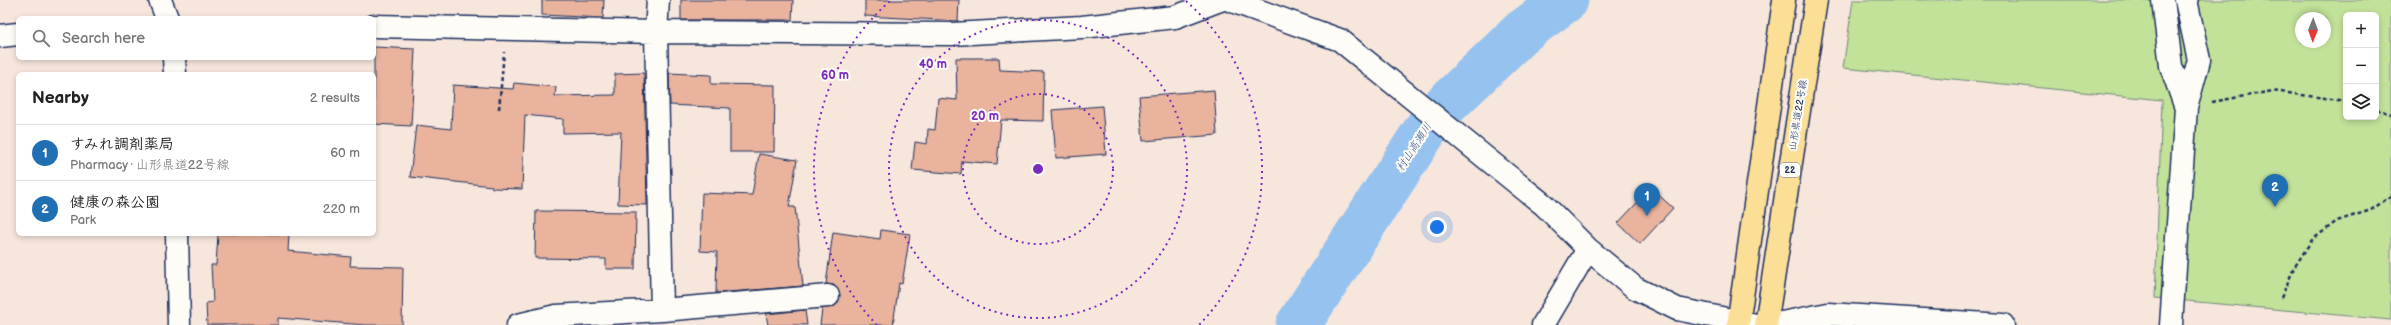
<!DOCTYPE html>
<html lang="en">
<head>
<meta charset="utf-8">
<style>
	:root { --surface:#fff; --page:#f2f2f2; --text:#222; --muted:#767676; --line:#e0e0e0; --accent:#1f6fb2 }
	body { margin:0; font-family:"Balsamiq Sans","Klee One",sans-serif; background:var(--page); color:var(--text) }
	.controls { position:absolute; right:12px; top:12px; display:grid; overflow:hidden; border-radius:6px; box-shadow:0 2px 6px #0003 }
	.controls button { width:36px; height:36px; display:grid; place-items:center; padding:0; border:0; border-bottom:1px solid var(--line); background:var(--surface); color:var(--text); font:20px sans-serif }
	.compass { position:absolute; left:2295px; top:12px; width:36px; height:36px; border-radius:50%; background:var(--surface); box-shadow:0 2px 6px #0003; rotate:181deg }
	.you { position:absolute; left:1437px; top:227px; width:14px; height:14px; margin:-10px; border:3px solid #fff; border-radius:50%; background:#1a73e8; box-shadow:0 0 0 6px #1a73e833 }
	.badge { display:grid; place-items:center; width:26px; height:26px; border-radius:50%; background:var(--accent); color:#fff; font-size:13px; font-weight:700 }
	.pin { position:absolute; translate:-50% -33px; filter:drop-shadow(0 1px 2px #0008) }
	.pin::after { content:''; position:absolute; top:21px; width:14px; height:12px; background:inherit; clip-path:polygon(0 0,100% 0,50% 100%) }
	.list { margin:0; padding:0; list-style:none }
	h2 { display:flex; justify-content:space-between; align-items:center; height:52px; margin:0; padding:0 16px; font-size:17px }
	h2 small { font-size:13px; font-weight:400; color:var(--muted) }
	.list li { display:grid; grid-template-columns:26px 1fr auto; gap:12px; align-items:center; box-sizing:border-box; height:56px; padding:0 16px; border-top:1px solid var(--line) }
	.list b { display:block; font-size:15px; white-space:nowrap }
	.list p { margin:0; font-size:13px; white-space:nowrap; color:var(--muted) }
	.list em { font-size:13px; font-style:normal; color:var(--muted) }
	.icon { flex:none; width:22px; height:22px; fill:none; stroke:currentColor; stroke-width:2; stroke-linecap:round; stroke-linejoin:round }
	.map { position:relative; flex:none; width:2391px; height:325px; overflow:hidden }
	.search { position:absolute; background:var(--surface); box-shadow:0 2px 6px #0003; left:16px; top:16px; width:360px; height:44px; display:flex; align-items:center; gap:10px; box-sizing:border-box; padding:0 14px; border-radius:6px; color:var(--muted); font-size:15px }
	.panel { position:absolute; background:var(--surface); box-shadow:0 2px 6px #0003; left:16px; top:72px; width:360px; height:164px; border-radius:6px }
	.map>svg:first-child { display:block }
	.green { fill:#c2e199; stroke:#6e887c; fill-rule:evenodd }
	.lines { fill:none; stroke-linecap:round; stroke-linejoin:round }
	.river { stroke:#95c2ef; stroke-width:45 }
	.building { fill:#e9b39d; stroke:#1b2f5e }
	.minor-casing { stroke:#1b2f5e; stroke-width:25 }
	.major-casing { stroke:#1b2f5e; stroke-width:25 }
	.path { stroke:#1b2f5e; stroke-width:2.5; stroke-dasharray:4 3; stroke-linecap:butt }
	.minor { stroke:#fdfcf7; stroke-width:22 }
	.major { stroke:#fbdf96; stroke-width:22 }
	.ring { fill:none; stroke:#7b2cbf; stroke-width:2; stroke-dasharray:2 4 }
	.labels { text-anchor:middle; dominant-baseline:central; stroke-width:4; stroke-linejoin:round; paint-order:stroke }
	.shield { fill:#fdfcf7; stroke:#5f6c8c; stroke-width:1 }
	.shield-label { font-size:9px; font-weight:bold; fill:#1b2f5e }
	.street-label { font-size:10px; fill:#1b2f5e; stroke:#fdfcf7 }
	.water-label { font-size:11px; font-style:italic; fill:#405b8a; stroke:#fdfcf7 }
	.centre { fill:#7b2cbf; stroke:#fdfcf7; stroke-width:2 }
	.ring-label { font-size:12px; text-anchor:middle; font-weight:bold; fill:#7b2cbf; stroke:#fdfcf7; stroke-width:4; stroke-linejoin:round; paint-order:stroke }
</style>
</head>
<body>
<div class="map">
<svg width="2391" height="325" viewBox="0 0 2391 325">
	<rect width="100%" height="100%" fill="#f7e6dc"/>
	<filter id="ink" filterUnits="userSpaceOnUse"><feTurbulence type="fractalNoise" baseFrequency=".025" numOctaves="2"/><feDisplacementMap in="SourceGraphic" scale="8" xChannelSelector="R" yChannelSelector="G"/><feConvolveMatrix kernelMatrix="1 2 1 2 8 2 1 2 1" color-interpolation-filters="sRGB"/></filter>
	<g filter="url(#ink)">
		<path class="green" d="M1853,0H2391V320L2155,298L2162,100L1843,68ZM2346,15H2376V117H2346ZM2301,18H2325V42H2301Z"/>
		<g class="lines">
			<path class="river" d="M1298,325L1436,114L1522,32L1566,0"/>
		</g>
		<path class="building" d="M542,0H604L603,18L542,15Z
			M681,0H793L792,20H681Z
			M865,0H959L958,21L865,16Z
			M374,47L415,49L411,126L374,124Z
			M956,58H999L1000,70L1044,72L1043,121L1001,120L997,164L962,161L961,174L912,170L915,142L927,144L928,129L935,130L938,98L957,100Z
			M644,73L647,205L618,204L621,132L563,133V119L525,115L522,189L492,188V186L410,177L416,125L451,129L453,85L513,89L514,83L556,87L555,96L615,95V74Z
			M669,73L711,75V84L775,85L774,152H730V108L670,105Z
			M1214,90L1217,135L1143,141L1139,96Z
			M1102,106L1106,154L1056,158L1052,110Z
			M759,154L797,160L789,207H795L803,286L716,293L717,252L700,251L702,193L752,195Z
			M1651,188L1673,208L1640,244L1618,223Z
			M536,211L636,212L635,269H606V259L535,258Z
			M881,230L910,234L902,284L899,283L893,325H820L822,309L835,306L840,295L834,285L826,284L833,232L880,239Z
			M218,234H289L288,251L351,257L350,266L403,267L402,325H365L278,318V325H207L206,303L213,302L211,265H216Z
			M805,310L807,325H768L766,314Z"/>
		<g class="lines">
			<g class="minor-casing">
				<path id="minor" d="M160,0L167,18
					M658,0L656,32L662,310
					M1229,0L1340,40L1544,205L1588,249L1635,288L1677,309L1756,325
					M2163,0L2171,66L2186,108
					M374,26L656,32L952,34L1082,27L1175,17L1220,0
					M0,36L18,34
					M174,58L175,74
					M177,234L179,325
					M518,325L556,316L662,310L828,296
					M1543,325L1588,249
					M1772,325L1828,314L2003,325
					M2171,325L2186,108L2199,60L2186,0"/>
			</g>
			<g class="major-casing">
				<path id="major" d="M1738,325L1784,0
					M1766,325L1816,0"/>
			</g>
			<path class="path" d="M2212,102L2273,91L2346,101
				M499,109L504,52
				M2376,109L2391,114
				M2281,298L2294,268L2312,240L2337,221L2371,210L2391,196"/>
			<use href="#minor" class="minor"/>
			<use href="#major" class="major"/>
		</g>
	</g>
	<g class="ring">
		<circle cx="1038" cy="169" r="75"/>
		<circle cx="1038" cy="169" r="149"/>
		<path d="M877 325A224 224 0 0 1 890 1M1186 1A224 224 0 0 1 1199 325"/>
	</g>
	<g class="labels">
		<rect class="shield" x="1780" y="163" width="20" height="14" rx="3"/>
		<g class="shield-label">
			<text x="1790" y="170">22</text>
		</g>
		<g class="street-label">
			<text transform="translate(1798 115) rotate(-81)">山形県道22号線</text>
		</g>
		<g class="water-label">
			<text transform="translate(1414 147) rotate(-57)">村山高瀬川</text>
		</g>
	</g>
	<circle cx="1038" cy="169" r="6" class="centre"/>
	<g class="ring-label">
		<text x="933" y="68">40 m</text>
		<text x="835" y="79">60 m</text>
		<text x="985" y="120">20 m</text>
	</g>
</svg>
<div class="controls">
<button>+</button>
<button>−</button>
<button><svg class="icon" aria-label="layers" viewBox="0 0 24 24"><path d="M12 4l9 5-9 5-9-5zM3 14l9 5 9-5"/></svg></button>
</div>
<svg class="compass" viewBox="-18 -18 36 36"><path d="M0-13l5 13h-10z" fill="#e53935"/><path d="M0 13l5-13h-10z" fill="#767676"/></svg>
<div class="you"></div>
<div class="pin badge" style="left:1647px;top:216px">1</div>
<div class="pin badge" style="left:2275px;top:207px">2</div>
<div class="search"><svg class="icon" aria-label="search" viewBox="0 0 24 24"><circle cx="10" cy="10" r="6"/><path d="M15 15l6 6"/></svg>Search here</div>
<section class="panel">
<h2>Nearby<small>2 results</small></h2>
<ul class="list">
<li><span class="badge">1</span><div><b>すみれ調剤薬局</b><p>Pharmacy · 山形県道22号線</p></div><em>60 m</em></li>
<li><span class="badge">2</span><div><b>健康の森公園</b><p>Park</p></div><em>220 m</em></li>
</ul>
</section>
</div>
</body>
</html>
